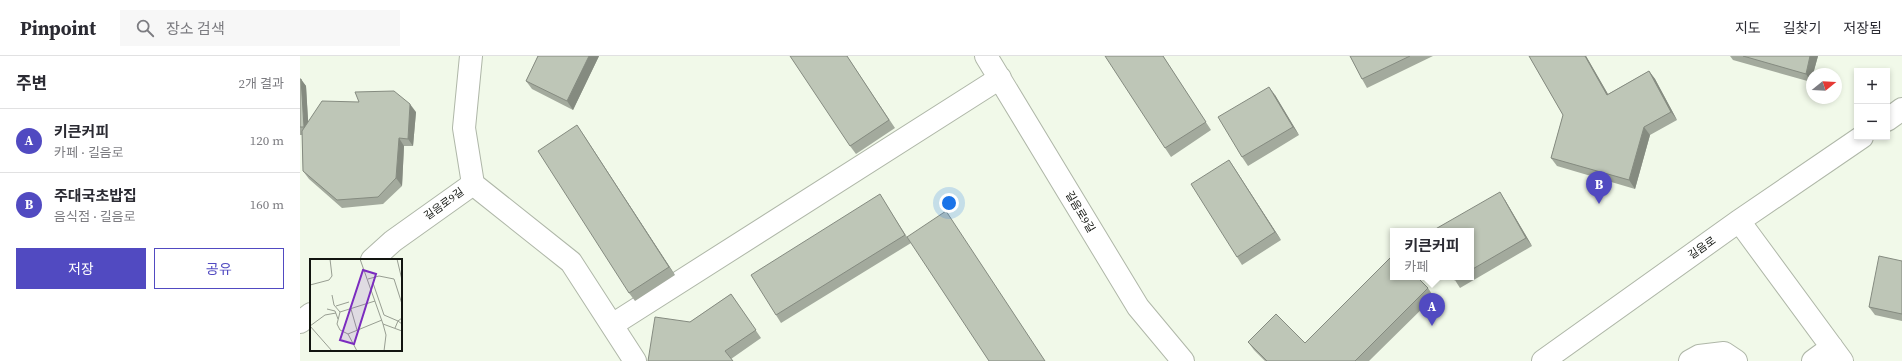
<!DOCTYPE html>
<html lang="ko">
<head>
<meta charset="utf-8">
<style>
	:root { --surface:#fff; --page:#f7f7f7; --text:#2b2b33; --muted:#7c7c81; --line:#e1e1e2; --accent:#514ac1 }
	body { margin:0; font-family:"Source Serif 4","Noto Sans KR",serif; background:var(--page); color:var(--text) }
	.controls { position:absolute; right:12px; top:12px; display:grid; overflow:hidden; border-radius:0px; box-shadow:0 2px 6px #0003 }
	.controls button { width:36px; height:36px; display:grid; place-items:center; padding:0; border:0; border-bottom:1px solid var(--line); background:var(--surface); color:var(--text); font:20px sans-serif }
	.compass { position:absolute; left:1506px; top:12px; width:36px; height:36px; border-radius:50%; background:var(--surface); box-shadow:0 2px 6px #0003; rotate:72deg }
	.you { position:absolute; left:649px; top:147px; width:14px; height:14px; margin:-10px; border:3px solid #fff; border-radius:50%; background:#1a73e8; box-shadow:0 0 0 6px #1a73e833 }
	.badge { display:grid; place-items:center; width:26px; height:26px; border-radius:50%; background:var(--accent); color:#fff; font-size:13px; font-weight:700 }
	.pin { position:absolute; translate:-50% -33px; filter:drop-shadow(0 1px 2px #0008) }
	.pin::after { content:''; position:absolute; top:21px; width:14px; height:12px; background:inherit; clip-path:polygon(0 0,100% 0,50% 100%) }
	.popup { position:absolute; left:1090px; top:172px; width:84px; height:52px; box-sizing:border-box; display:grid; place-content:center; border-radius:0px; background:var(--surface); filter:drop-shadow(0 1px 3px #0005); font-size:13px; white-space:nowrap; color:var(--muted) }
	.popup b { font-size:15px; color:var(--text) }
	.popup::after { content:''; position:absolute; left:50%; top:100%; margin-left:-8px; border:8px solid transparent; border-top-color:var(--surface) }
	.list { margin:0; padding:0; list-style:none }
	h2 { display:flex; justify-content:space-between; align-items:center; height:52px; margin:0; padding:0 16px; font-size:17px }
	h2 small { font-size:13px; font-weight:400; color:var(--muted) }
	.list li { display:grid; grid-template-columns:26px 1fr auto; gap:12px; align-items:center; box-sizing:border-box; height:64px; padding:0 16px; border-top:1px solid var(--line) }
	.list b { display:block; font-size:15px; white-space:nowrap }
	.list p { margin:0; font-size:13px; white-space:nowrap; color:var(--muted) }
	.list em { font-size:13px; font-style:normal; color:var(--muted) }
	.actions { display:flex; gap:8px; padding:12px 16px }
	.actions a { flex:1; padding:9px 0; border:1px solid var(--accent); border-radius:0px; text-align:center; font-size:14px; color:var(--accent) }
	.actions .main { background:var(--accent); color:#fff }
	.icon { flex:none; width:22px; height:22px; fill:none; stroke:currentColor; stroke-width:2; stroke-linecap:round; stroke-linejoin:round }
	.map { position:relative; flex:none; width:1602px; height:305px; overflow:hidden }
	header { display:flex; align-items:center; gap:24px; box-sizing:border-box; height:56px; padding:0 20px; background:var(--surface); border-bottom:1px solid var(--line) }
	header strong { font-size:19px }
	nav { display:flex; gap:22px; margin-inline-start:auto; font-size:14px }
	.search { width:280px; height:36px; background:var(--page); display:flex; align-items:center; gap:10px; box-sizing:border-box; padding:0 14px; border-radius:0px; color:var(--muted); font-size:15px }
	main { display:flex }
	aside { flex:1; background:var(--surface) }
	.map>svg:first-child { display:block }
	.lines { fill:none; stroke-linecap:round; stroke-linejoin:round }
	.minor-casing { stroke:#afb7a8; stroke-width:24 }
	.minor { stroke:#fff; stroke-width:22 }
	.wall { fill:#a3aa9d }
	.shaded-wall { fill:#858b80 }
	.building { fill:#bec6b7; stroke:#858b80 }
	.labels { text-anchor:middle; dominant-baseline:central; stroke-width:4; stroke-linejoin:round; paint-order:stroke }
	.street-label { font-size:11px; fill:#121510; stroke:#fff }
	.inset-road { fill:none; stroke:#989e92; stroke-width:1 }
	.view { fill:#7b2cbf; fill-opacity:0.15; stroke:#7b2cbf; stroke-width:2 }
	.inset-edge { fill:none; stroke:#121510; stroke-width:2 }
</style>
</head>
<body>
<header>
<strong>Pinpoint</strong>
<div class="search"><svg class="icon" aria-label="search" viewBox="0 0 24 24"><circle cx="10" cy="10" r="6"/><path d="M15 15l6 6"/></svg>장소 검색</div>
<nav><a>지도</a><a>길찾기</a><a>저장됨</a></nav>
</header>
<main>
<aside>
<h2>주변<small>2개 결과</small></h2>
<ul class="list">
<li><span class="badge">A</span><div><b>키큰커피</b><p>카페 · 길음로</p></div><em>120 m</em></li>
<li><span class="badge">B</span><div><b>주대국초밥집</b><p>음식점 · 길음로</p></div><em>160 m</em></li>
</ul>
<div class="actions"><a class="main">저장</a><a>공유</a></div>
</aside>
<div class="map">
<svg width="1602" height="305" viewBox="0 0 1602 305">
	<rect width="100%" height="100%" fill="#f1f9e9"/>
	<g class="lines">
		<g class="minor-casing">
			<path id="minor" d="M686,0L838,251L883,305
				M1587,64L1602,53
				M173,128L271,206L335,305
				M1439,165L1542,305
				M72,204L93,185L173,128L164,72L171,0
				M0,266L11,258
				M312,269L700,22
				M1243,305L1439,165L1562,81
				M1390,305L1399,300L1424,297L1436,305
				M1513,305L1532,291"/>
		</g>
		<use href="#minor" class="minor"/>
	</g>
	<path class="wall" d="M238,0H299L273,54L232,33L226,25Z
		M547,0L595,72L556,98L550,90Z
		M863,0L911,74L871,101L865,92Z
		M1050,0H1133L1067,32L1062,23Z
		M1229,0H1286L1308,38L1349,15L1355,23L1377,64L1350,79L1335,133L1257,110L1251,102L1263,59Z
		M1430,0H1518L1513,18H1512L1511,26L1433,4Z
		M0,23L6,30L8,66L116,56L113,90H104L102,130L83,148L42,152L9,123L3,115L2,79H0Z
		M975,39L999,79L948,110L942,101Z
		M283,78L375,219L335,245L329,237Z
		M929,104L981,184L942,209L937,201Z
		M1205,144L1232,190L1160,232L1153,221H1171V175Z
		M585,147L611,187L481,267L476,259Z
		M1602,205V265L1575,259L1569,251Z
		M1128,232L1134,241L1069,305H965L954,294L948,286L1005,287Z
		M431,238L461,282L431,303L390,266Z"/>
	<path class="shaded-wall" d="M289,0H299L273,54L267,45Z
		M1285,0H1286L1313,47L1307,39Z
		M1510,0H1518L1513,18H1512L1511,26L1506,18Z
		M1349,15L1355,23L1377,64L1371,56Z
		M1,23L6,30L9,79L4,71Z
		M969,31L975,39L999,79L993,71Z
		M110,48L116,56L113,90L108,83Z
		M277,69L283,78L375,219L369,211Z
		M1344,71L1350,79L1335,133L1329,124Z
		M99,82L104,90L102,130L96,122Z
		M929,104L935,113L981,184L975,176Z
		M1200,136L1205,144L1232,190L1226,182Z"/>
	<path class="building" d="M238,0H289L267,45L226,25Z
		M490,0H547L589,64L550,90Z
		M805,0H863L906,66L865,92Z
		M1050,0H1110L1062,23Z
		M1229,0H1285L1307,39L1349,15L1371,56L1344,71L1329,124L1251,102L1263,59Z
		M1443,0H1510L1506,18Z
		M0,23H1L4,71H0Z
		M969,31L993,71L942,101L918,61Z
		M94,35L110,48L108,83L99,82L96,122L78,141L37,144L3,115L2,75L22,45L59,46L55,36Z
		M277,69L369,211L329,237L238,95Z
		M929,104L975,176L937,201L891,128Z
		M1200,136L1226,182L1171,214V175H1132Z
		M580,138L605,179L476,259L451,219Z
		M646,155L745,305H689L607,181Z
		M1093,199V221H1117L1128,232L1055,305H967L948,286L976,258L1005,287Z
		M1579,200L1602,205V258L1569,251Z
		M1153,221H1159L1154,224Z
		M431,238L456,274L425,295L433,305H348L355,261L390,266Z"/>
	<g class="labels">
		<g class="street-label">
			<text transform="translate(144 148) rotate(-36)">길음로9길</text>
			<text transform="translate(780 156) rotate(59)">길음로9길</text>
			<text transform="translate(1402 192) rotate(-35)">길음로</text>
		</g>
	</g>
	<g transform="translate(10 203)">
		<rect width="92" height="92" fill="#f1f9e9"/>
		<path class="inset-road" d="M50,0L73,65L76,76L74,92M87,0L92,21M65,18L63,24L74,56L88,62L92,59M58,20L69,17L84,20L92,45M0,26L19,21L22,17L20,0M22,36L24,46L30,53M26,47L39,43M17,50L25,52L28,60M41,50L47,71M73,65L92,72M0,67L22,92M0,67L15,56L26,54M85,69L88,62L92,65M38,75L72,61M47,92L38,75L30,71L27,65L30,53L65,42"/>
		<path class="view" d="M53,11L66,15L44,85L30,81Z"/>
		<rect width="92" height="92" class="inset-edge"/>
	</g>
</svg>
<div class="controls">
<button>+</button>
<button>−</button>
</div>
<svg class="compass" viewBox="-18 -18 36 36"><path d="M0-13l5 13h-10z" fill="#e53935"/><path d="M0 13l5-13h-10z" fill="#7c7c81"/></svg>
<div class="you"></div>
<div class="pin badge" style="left:1132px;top:270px">A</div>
<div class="popup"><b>키큰커피</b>카페</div>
<div class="pin badge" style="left:1299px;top:148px">B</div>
</div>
</main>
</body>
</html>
